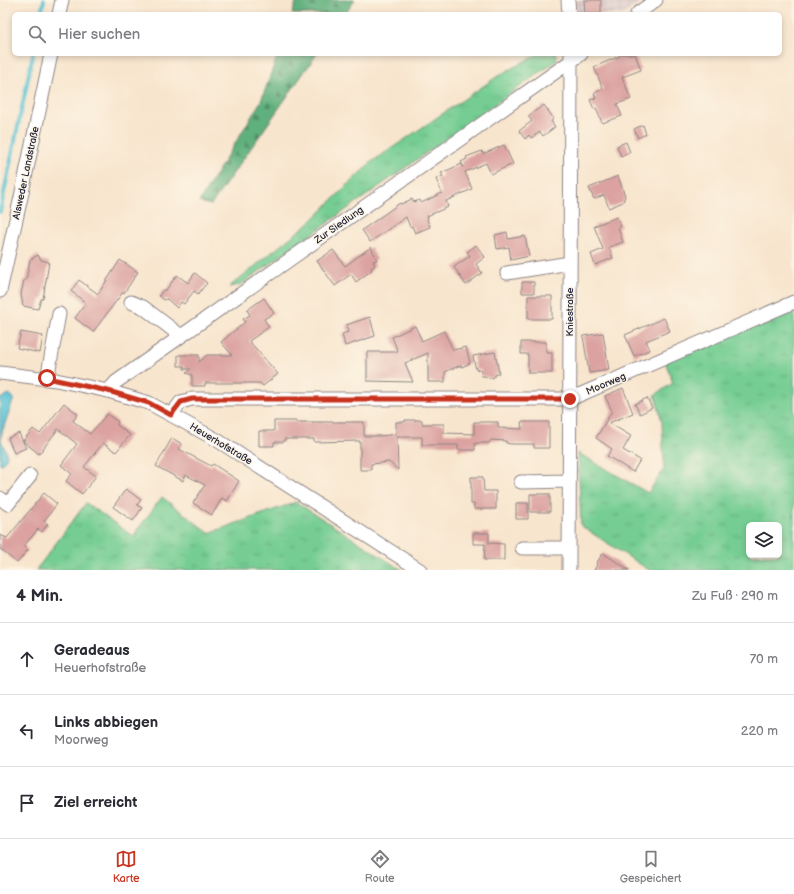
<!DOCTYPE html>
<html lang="de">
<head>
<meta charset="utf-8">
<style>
	:root { --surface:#fff; --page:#f7f7f7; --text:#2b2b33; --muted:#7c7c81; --line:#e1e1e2; --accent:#c8321e }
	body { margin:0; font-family:"Balsamiq Sans",sans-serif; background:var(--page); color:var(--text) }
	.controls { position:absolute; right:12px; bottom:12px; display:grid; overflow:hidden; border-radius:6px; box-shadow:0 2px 6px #0003 }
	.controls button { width:36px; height:36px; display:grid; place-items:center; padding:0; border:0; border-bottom:1px solid var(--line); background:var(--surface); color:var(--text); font:20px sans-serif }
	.stop { position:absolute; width:12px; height:12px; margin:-9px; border:3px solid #c8321e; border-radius:50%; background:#fff }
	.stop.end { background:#c8321e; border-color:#fff; box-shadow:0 1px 4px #0008 }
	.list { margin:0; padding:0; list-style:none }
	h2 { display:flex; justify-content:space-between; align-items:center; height:52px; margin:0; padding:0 16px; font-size:17px }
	h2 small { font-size:13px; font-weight:400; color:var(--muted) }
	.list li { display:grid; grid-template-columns:26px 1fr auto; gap:12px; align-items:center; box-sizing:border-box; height:72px; padding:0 16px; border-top:1px solid var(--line) }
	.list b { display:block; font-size:15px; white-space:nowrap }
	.list p { margin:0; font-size:13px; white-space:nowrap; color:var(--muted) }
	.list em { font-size:13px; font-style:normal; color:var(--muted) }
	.icon { flex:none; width:22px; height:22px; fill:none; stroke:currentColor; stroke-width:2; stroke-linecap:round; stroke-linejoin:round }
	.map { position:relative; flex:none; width:794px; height:570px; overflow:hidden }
	.search { position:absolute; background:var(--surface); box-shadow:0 2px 6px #0003; left:12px; right:12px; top:12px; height:44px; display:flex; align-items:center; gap:10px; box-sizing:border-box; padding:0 14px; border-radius:6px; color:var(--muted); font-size:15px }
	.sheet { height:268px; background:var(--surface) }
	nav { display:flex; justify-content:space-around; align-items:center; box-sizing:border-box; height:56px; border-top:1px solid var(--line); background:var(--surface); font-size:11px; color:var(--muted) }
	nav a { display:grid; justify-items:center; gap:2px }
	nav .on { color:var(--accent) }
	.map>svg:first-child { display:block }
	.industrial { fill:url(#industrial-grid) }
	.grass { fill:url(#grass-tufts); stroke:#4c7867; fill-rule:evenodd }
	.forest { fill:url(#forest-firs); stroke:#41695c }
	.water { fill:#59c2d5; stroke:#3e7288 }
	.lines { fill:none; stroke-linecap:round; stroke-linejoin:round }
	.stream { stroke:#59c2d5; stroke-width:4 }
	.building { fill:#dba2a0 }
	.minor-casing { stroke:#8d8484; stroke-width:15 }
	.minor { stroke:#fff; stroke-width:13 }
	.route { stroke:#c8321e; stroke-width:5 }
	.labels { text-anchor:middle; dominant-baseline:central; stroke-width:3; stroke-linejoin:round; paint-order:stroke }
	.street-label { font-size:10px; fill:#22223b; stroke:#fcf5e5 }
</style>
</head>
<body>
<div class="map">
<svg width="794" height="570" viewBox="0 0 794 570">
	<defs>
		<pattern id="industrial-grid" width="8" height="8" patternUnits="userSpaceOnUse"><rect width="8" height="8" fill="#d2bec4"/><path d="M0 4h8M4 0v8" fill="none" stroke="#b4a3a9"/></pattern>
		<pattern id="grass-tufts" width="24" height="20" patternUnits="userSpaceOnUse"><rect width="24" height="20" fill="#75cd93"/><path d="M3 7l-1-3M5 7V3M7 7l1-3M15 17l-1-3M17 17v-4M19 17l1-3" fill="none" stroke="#65b080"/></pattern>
		<pattern id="forest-firs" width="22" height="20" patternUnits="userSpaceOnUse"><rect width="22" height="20" fill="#60b07d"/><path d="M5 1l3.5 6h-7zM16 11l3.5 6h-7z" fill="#4f8f68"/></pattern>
	</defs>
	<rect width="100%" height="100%" fill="#fcf5e5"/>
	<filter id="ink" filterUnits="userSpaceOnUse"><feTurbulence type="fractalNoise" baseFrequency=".025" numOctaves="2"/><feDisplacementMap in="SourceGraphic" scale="8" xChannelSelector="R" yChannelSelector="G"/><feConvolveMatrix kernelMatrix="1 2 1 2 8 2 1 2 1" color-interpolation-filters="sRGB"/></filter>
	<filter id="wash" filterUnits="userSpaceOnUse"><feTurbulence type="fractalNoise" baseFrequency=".012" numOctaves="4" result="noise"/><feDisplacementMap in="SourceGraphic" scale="16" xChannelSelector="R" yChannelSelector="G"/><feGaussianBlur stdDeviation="0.9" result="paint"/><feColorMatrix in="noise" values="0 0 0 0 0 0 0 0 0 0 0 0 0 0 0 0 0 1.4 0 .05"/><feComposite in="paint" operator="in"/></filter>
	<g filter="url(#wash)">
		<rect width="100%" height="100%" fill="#f8e5cd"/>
		<path class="industrial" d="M575,0H644L624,14H576Z"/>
		<path class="grass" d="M538,54H557L556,61L240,285L229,287L311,221L370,163L501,74Z
			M794,306V570H649L581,526L578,453L648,493L664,469L662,422L655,395L673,383L665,361ZM749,525H779V555H749Z
			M162,497L209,533L296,502L402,570H36L86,503L133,536Z"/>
		<path class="forest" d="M297,0H355L345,14H292Z
			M278,54H317L211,205L199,202L261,101Z"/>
		<path class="water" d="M9,394L14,398C12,405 1,432 1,438C2,449 14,455 0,465V399Z"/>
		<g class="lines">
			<path class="stream" d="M41,14L44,0
				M0,212L33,54"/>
		</g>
		<g id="blocks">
			<path class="building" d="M584,0H601V14H585Z
				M620,54H635L641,70L622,77L631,99L617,104L622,116L602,123L596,108L594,109L590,100L596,98L594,93L603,89L594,67L620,56Z
				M544,105L554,119L551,121L555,127L543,136L540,132L531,138L529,135L525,139L519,131L532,121L528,116Z
				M643,125L646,134L638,138L634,129Z
				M626,142L630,152L621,156L617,146Z
				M504,145L513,164L491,174L486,163L465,172L472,189L446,201L448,207L427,216L428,219L427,220L430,227L415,233L412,226L410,227L406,217L370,242L362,230L400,203L401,204L412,199L414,202L420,200L421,203L442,193L436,179L443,176L441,173L462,164L463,167L461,162L467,159L466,157L482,151L483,154Z
				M618,176L625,196L623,202L609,208L604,195L594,199L589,188Z
				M617,217L621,226L618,228L623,242L609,247L613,258L595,265L591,254L603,249L594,226Z
				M507,232L508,239L525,236L529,256L511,260L509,247L497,249L495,235Z
				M476,245L485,257L476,264L482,273L466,285L454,267L470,256L467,252Z
				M371,247L377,260L373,261L375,266L371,268L372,270L356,282L351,274L335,286L317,261L333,250L345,266Z
				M38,255L41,260L49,262L43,299H41L38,309L23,306L21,294L24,280H26L30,260Z
				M120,260L138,272L124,293L123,292L93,332L75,318L86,303L71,291L79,280L98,294Z
				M195,273L207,283L198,294L194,291L184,304L181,302L177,308L167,299L164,300L159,296L163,290H166L177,275L188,283Z
				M522,282H534V293H522Z
				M528,296H552V319H528Z
				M264,298L274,313L264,319L269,327L249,341L278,374L263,386L260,383H205V386H192V375L186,373L191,369H184V366H178V355H199V362L207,355H232L221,342L245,322L243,319L250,315L247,310Z
				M370,317L375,336L345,346L342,334L348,332L346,325Z
				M664,318L670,331L646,341L650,350L634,356L625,335Z
				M415,326L422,341L444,331L453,350L466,347L470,363L462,367L461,365L445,372V382H428V353L405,363L413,382L367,381V352H398L392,337Z
				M21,332L43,336L40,353L17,348Z
				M603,333L609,370L589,373L583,336Z
				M521,342H546V353H552V373H528V354H521Z
				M495,352L499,373L496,374L493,378H489L485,376H482L480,369L476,370L473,356Z
				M623,388L633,413L609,423L631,436L623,450L640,460L633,472L607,456L612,449L596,438L612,411L605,396Z
				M647,398L652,408L640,414L635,404Z
				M64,403L78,414L73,421L90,434L107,414L118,422L117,425L130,435L116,452L103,443L84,467L96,476L82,494L66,481L72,474L61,465L77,444L58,429L39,454L23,441L33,429L40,434Z
				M405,420H422V424H444V433L474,434V422H498V428L522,429L521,422H549V448H534V444H510L506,443V441L491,440L489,443H475V450H458V445H422V437H397L398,470L389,462L371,464V470H360V441L314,442V439H284V442H274V446H259V431H274V421H296V422H364V436H381L396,434V422H405Z
				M19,433L26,448L14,453L8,438Z
				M172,438L182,444L179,449L211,466L213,464L239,481L227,501L222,498L212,515L193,503L205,485L186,475L183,481L156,466Z
				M471,477H483L484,491H496V509H474V504H471Z
				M126,489L141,500L137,505L142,508L133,521L113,507Z
				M44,493L57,504L44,521L48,524L42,532L38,529L24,546L28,550L17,563L0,549V535L7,538Z
				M530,494H550V512H530Z
				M516,503H528V519H516Z
				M473,533H489V543L504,544V560H484L485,544H473Z
				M603,553L629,570H594L597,565L596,564Z"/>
		</g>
	</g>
	<g filter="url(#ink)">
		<use href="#blocks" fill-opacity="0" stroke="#8d8484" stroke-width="1"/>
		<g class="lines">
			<g class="minor-casing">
				<path id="minor" d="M568,0L569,14
					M59,14L62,0
					M637,14L656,0
					M507,273L570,263
					M0,291L21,197L51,54
					M131,302L143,307L181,336
					M0,373L56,380L108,391L149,403L217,440L420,570
					M47,379L59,314
					M108,391L116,382L581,54
					M171,415L181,402L192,399H570L794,302
					M521,482L569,481
					M0,498L8,504L30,476
					M522,548H569
					M569,570L571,54"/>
			</g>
			<use href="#minor" class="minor"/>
		</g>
	</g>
	<g class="lines" filter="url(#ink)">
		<path class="route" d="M47,378L108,391L149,403L171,415L181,402L192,399H570"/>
	</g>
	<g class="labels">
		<g class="street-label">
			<text transform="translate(26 173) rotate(-78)">Alsweder Landstraße</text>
			<text transform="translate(339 225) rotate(-35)">Zur Siedlung</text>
			<text transform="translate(570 312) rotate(-90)">Kniestraße</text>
			<text transform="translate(606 384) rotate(-23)">Moorweg</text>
			<text transform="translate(221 444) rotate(31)">Heuerhofstraße</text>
		</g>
	</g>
</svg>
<div class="controls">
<button><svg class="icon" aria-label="layers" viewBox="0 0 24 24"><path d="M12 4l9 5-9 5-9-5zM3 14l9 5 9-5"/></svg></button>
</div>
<div class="stop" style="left:47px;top:378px"></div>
<div class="stop end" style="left:570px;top:399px"></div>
<div class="search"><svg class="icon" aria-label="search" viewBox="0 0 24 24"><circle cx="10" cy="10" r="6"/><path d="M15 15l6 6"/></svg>Hier suchen</div>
</div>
<section class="sheet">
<h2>4 Min.<small>Zu Fuß · 290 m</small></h2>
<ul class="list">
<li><svg class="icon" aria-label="ahead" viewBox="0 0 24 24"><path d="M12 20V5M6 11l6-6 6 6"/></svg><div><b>Geradeaus</b><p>Heuerhofstraße</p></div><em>70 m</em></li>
<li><svg class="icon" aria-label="left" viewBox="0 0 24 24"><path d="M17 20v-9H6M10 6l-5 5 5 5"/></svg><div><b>Links abbiegen</b><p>Moorweg</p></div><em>220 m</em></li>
<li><svg class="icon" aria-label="arrive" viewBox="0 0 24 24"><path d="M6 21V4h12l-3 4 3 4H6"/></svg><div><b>Ziel erreicht</b></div></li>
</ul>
</section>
<nav>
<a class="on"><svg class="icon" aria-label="map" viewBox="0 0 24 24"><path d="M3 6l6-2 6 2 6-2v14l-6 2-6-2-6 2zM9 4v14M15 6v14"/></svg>Karte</a>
<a><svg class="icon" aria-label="directions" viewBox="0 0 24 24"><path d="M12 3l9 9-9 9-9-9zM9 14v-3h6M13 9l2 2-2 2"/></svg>Route</a>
<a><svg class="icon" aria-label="saved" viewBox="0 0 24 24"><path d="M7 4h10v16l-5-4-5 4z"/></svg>Gespeichert</a>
</nav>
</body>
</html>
